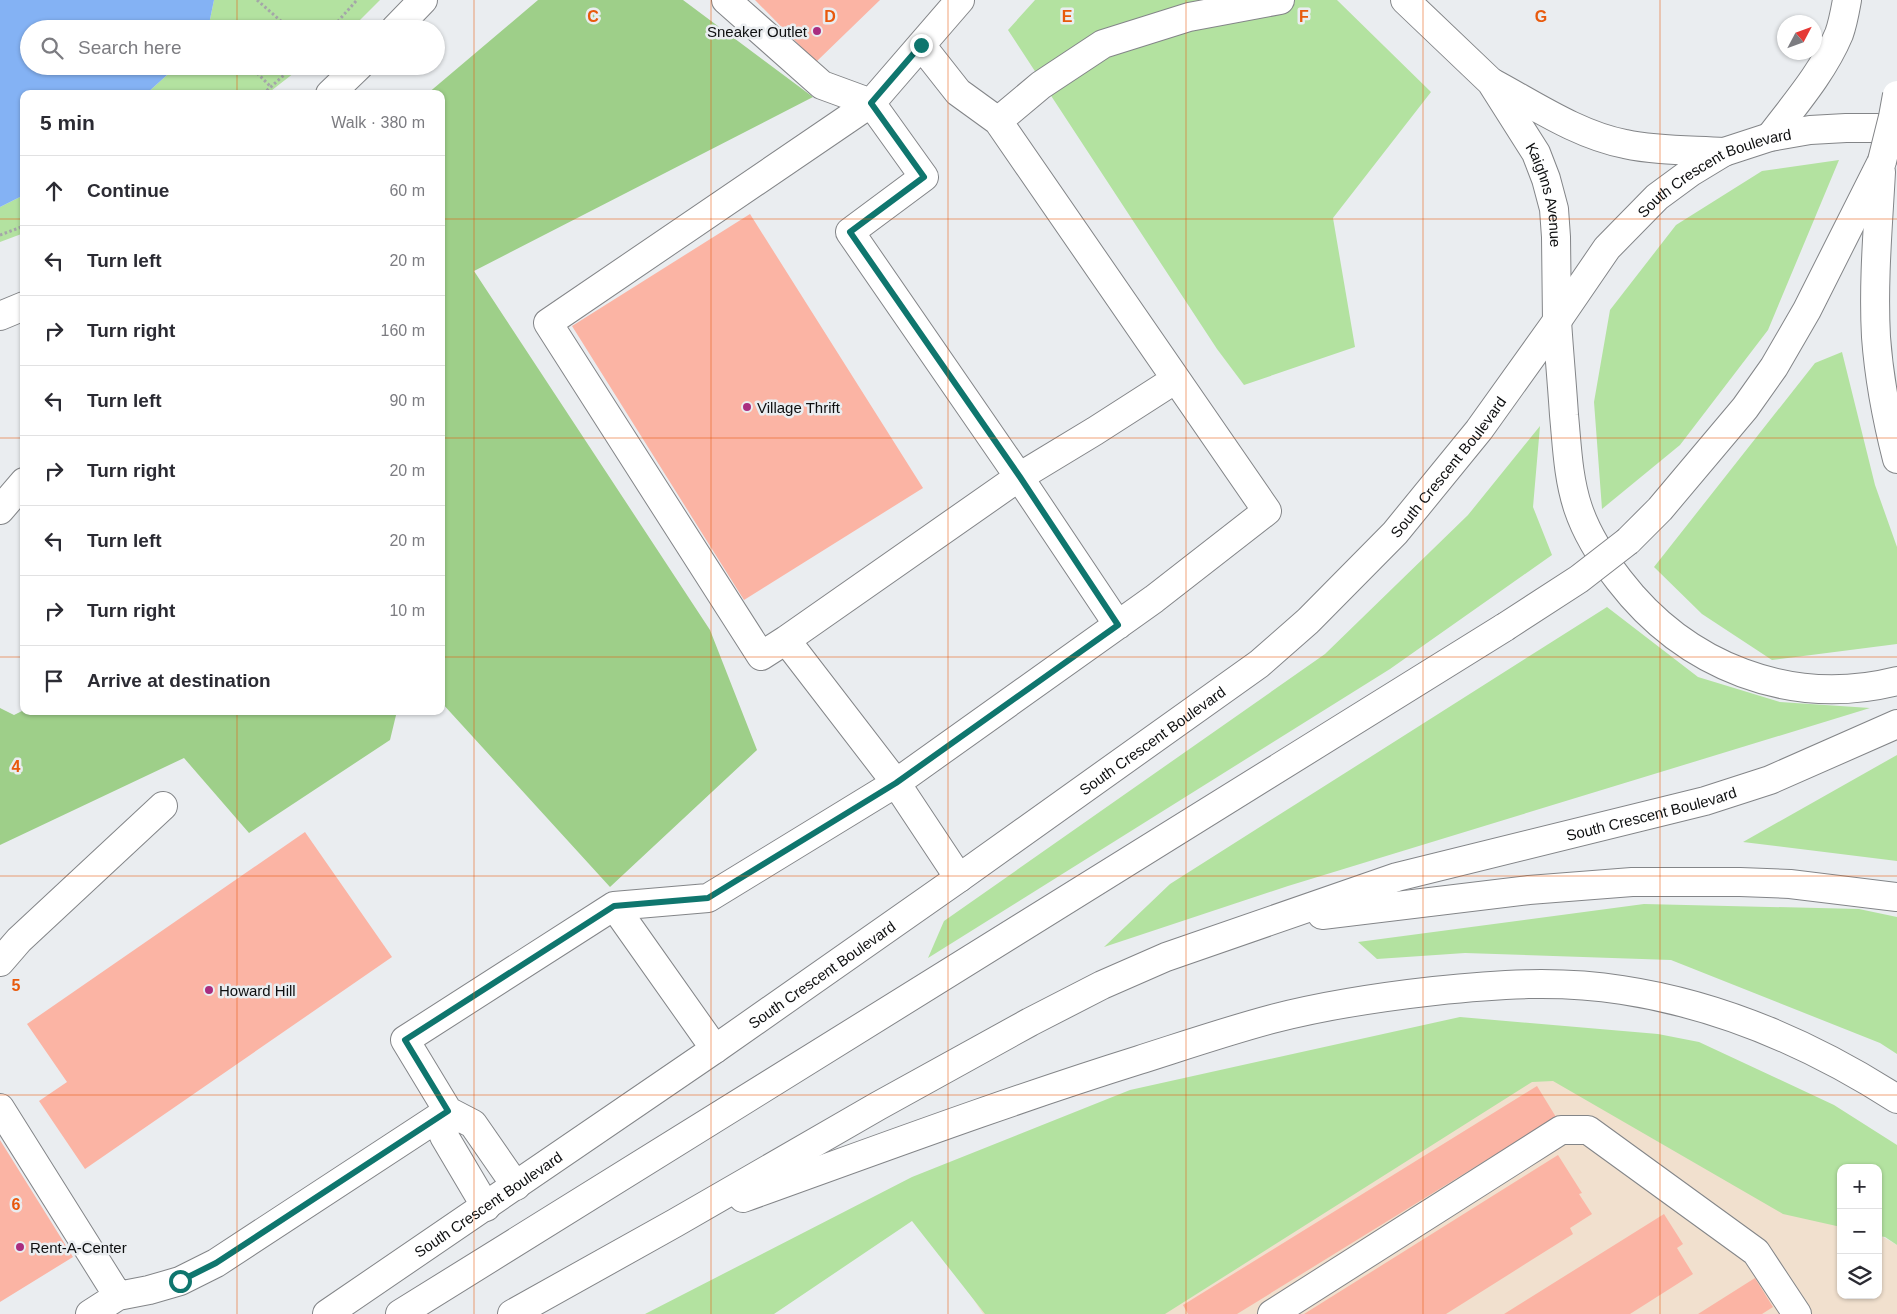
<!DOCTYPE html>
<html lang="en">
<head>
<meta charset="utf-8">
<style>
	:root { --surface:#fff; --page:#f7f7f7; --text:#2b2b33; --muted:#7c7c81; --line:#e1e1e2 }
	body { margin:0; font-family:Arial,sans-serif; background:var(--page); color:var(--text) }
	.controls { position:absolute; right:15px; bottom:15px; display:grid; overflow:hidden; border-radius:10px; box-shadow:0 1px 4px #0004 }
	.controls button { width:45px; height:45px; display:grid; place-items:center; padding:0; border:0; border-bottom:1px solid var(--line); background:var(--surface); color:var(--text); font:25px sans-serif }
	.compass { position:absolute; left:1777px; top:15px; width:45px; height:45px; border-radius:50%; background:var(--surface); box-shadow:0 1px 4px #0004; rotate:49deg }
	.stop { position:absolute; width:15px; height:15px; margin:-11px; border:4px solid #0f766e; border-radius:50%; background:#fff }
	.stop.end { background:#0f766e; border-color:#fff; box-shadow:0 1px 5px #0008 }
	.list { margin:0; padding:0; list-style:none }
	h2 { display:flex; justify-content:space-between; align-items:center; height:65px; margin:0; padding:0 20px; font-size:21px }
	h2 small { font-size:16px; font-weight:400; color:var(--muted) }
	.list li { display:grid; grid-template-columns:32px 1fr auto; gap:15px; align-items:center; box-sizing:border-box; height:70px; padding:0 20px; border-top:1px solid var(--line) }
	.list b { display:block; font-size:19px; white-space:nowrap }
	.list em { font-size:16px; font-style:normal; color:var(--muted) }
	.icon { flex:none; width:28px; height:28px; fill:none; stroke:currentColor; stroke-width:2; stroke-linecap:round; stroke-linejoin:round }
	.map { position:relative; flex:none; width:1897px; height:1314px; overflow:hidden }
	.search { position:absolute; background:var(--surface); box-shadow:0 1px 4px #0004; left:20px; top:20px; width:425px; height:55px; display:flex; align-items:center; gap:12px; box-sizing:border-box; padding:0 18px; border-radius:28px; color:var(--muted); font-size:19px }
	.panel { position:absolute; background:var(--surface); box-shadow:0 1px 4px #0004; left:20px; top:90px; width:425px; height:625px; border-radius:10px }
	.map>svg:first-child { display:block }
	.industrial { fill:#f1e0ce }
	.green { fill:#b3e2a0 }
	.forest { fill:#9ecf89 }
	.water { fill:#84b2f4 }
	.building { fill:#fbb4a4 }
	.lines { fill:none; stroke-linecap:round; stroke-linejoin:round }
	.minor-casing { stroke:#838588; stroke-width:30 }
	.major-casing { stroke:#838588; stroke-width:30 }
	.highway-casing { stroke:#838588; stroke-width:30 }
	.path { stroke:#a4a6a8; stroke-width:3; stroke-dasharray:2.5 2.5; stroke-linecap:butt }
	.minor { stroke:#fff; stroke-width:28 }
	.major { stroke:#fff; stroke-width:28 }
	.highway { stroke:#fff; stroke-width:28 }
	.highway-bridge-casing { stroke:#838588; stroke-width:30; stroke-linecap:butt }
	.highway-bridge { stroke:#fff; stroke-width:28 }
	.route { stroke:#0f766e; stroke-width:6 }
	.grid { fill:none; stroke:#e8590c; stroke-width:1; stroke-opacity:0.55 }
	.poi-dot { fill:#a92d80; stroke:#eaedf0; stroke-width:2 }
	.labels { text-anchor:middle; dominant-baseline:central; stroke-width:5; stroke-linejoin:round; paint-order:stroke }
	.poi-label { font-size:15px; fill:#0e0f10; stroke:#eaedf0; text-anchor:start }
	.street-label { font-size:15px; fill:#0e0f10; stroke:#eaedf0 }
	.grid-label { font-size:16px; text-anchor:middle; font-weight:bold; fill:#e8590c; stroke:#eaedf0; stroke-width:5; stroke-linejoin:round; paint-order:stroke }
</style>
</head>
<body>
<div class="map">
<svg width="1897" height="1314" viewBox="0 0 1897 1314">
	<rect width="100%" height="100%" fill="#eaedf0"/>
	<path class="industrial" d="M1444,1036L1575,1087L1841,1216V1295H1878V1234L1897,1245V1314H983L915,1209Z"/>
	<path class="green" d="M214,0H380L351,29H208Z
		M1035,0H1337L1431,92L1333,218L1355,347L1244,385L1217,349L1008,30Z
		M177,66H303L267,94H146Z
		M1839,160L1768,330L1680,445L1602,509L1594,402L1610,310L1676,225L1762,171Z
		M24,195V233L0,242V207Z
		M1842,352L1875,485L1897,547V644L1772,660L1702,614L1654,567L1815,363Z
		M1540,426L1533,507L1552,555L1390,669L928,958L944,921L1325,654L1468,515Z
		M1607,607L1698,677L1780,702L1870,708L1288,886L1104,947L1170,884Z
		M1897,755V861L1743,842Z
		M1644,904L1859,909L1897,917V1054L1880,1043L1671,960L1465,953L1377,959L1358,942Z
		M1460,1017L1658,1034L1699,1042L1834,1105L1897,1145V1245L1885,1237L1878,1236V1168H1841V1227L1783,1214L1553,1081L1532,1082L1165,1314H985L912,1221L774,1314H645L912,1177L1130,1090Z"/>
	<path class="forest" d="M538,0H683L813,97L474,271L710,630L757,750L610,887L441,702V94H427Z
		M0,708L14,715L24,710L397,711L390,740L249,833L184,758L0,845Z"/>
	<path class="water" d="M0,0H214L208,29H29V66H177L146,94H24V195L0,207Z"/>
	<path class="building" d="M755,0H880L816,62Z
		M750,214L923,488L744,600L572,326Z
		M305,832L392,957L85,1169L39,1101L67,1082L27,1024Z
		M1537,1086L1556,1117L1237,1314H1188L1183,1305Z
		M0,1140L73,1257L0,1302Z
		M1558,1155L1582,1193L1579,1194L1592,1214L1570,1228L1573,1234L1446,1314H1304Z
		M1664,1214L1683,1244L1677,1248L1693,1274L1630,1314H1504Z
		M1755,1278L1773,1307L1762,1314H1698Z"/>
	<g class="lines">
		<g class="minor-casing">
			<path id="minor" d="M726,0L822,85L871,103L960,0
				M395,29L423,0
				M921,45L958,92L998,121
				M330,94L359,66
				M0,316L24,306
				M0,510L24,482
				M786,640L761,656L548,323L871,103L924,177L850,232L1019,477L1118,625
				M959,878L896,783L1154,599L1267,511L998,121L1041,85L1103,44L1189,17L1280,0
				M0,962L19,940L163,806
				M715,1049L614,906L708,898L896,783L786,640L1019,477L1095,431L1176,379
				M0,1108L118,1296L90,1314
				M448,1111L444,1136L486,1207
				M516,1186L473,1124L448,1111L405,1040L614,906
				M118,1296L149,1290L180,1281L216,1263L448,1111
				M1272,1314L1561,1130H1588L1756,1252L1797,1314"/>
		</g>
		<g class="major-casing">
			<g id="major">
				<path id="s1" d="M1405,0L1491,82L1536,153L1546,179L1554,209L1556,237L1557,321"/>
				<path d="M1493,83C1534,105 1578,135 1625,144C1657,151 1691,150 1724,152"/>
			</g>
		</g>
		<g class="highway-casing">
			<g id="highway">
				<path d="M1770,137C1795,104 1823,72 1839,34C1843,23 1845,11 1847,0"/>
				<path d="M1881,172C1878,227 1873,283 1876,337C1879,378 1887,420 1897,459"/>
				<path d="M1557,321C1559,352 1562,384 1564,415C1567,446 1568,478 1578,508C1587,535 1602,558 1619,580C1685,666 1790,708 1897,681"/>
				<path d="M1628,541L1660,509L1745,408L1774,367L1807,310L1882,161"/>
				<path d="M1322,915L1529,890L1632,882H1740L1790,884L1897,897"/>
				<path d="M743,1198C874,1151 1005,1102 1139,1060C1183,1046 1227,1031 1272,1019C1326,1005 1380,997 1434,991C1497,984 1560,980 1622,990C1721,1005 1813,1045 1897,1099"/>
				<path id="s2" d="M327,1314L715,1049L959,878L1259,664L1308,621L1395,533L1479,430L1557,321L1607,248L1657,197L1691,172L1724,152L1770,137L1810,130L1846,128H1877L1897,132"/>
				<path d="M400,1314L1505,627"/>
				<path id="s3" d="M512,1314L675,1223L878,1106L1030,1022L1102,985L1166,957L1397,877L1705,801L1770,780L1897,724"/>
			</g>
		</g>
		<path class="path" d="M257,0L290,29
			M209,24L214,29
			M331,29L357,0
			M250,66L271,87
			M263,94L294,66
			M0,235L24,226"/>
		<use href="#minor" class="minor"/>
		<use href="#major" class="major"/>
		<use href="#highway" class="highway"/>
		<g class="highway-bridge-casing">
			<path id="highway-bridge" d="M1882,161L1893,117L1897,95
				M1505,627L1579,579L1628,541"/>
		</g>
		<use href="#highway-bridge" class="highway-bridge"/>
	</g>
	<g class="lines">
		<path class="route" d="M180,1281L216,1263L448,1111L405,1040L614,906L708,898L896,783L1118,625L1020,477L850,232L924,177L871,103L921,45"/>
	</g>
	<path class="grid" d="M237,0V29M474,0V1314M711,0V1314M948,0V1314M1186,0V1314M1423,0V1314M1660,0V1314M237,66V94M0,219H24M441,219H1897M0,438H24M441,438H1897M0,657H24M441,657H1897M237,711V1314M0,876H1897M0,1095H1897"/>
	<g class="poi-dot">
		<circle cx="817" cy="31" r="5"/>
		<circle cx="747" cy="407" r="5"/>
		<circle cx="209" cy="990" r="5"/>
		<circle cx="20" cy="1247" r="5"/>
	</g>
	<g class="labels">
		<g class="poi-label">
			<text x="807" y="31" text-anchor="end">Sneaker Outlet</text>
			<text x="757" y="407">Village Thrift</text>
			<text x="219" y="990">Howard Hill</text>
			<text x="30" y="1247">Rent-A-Center</text>
		</g>
		<g class="street-label">
			<text stroke="none"><textPath href="#s2" startOffset="1815">South Crescent Boulevard</textPath></text>
			<text stroke="none"><textPath href="#s1" startOffset="246">Kaighns Avenue</textPath></text>
			<text stroke="none"><textPath href="#s2" startOffset="1410">South Crescent Boulevard</textPath></text>
			<text stroke="none"><textPath href="#s2" startOffset="1005">South Crescent Boulevard</textPath></text>
			<text stroke="none"><textPath href="#s3" startOffset="1252">South Crescent Boulevard</textPath></text>
			<text stroke="none"><textPath href="#s2" startOffset="600">South Crescent Boulevard</textPath></text>
			<text stroke="none"><textPath href="#s2" startOffset="195">South Crescent Boulevard</textPath></text>
		</g>
	</g>
	<g class="grid-label">
		<text x="593" y="22">C</text>
		<text x="830" y="22">D</text>
		<text x="1067" y="22">E</text>
		<text x="1304" y="22">F</text>
		<text x="1541" y="22">G</text>
		<text x="16" y="772">4</text>
		<text x="16" y="991">5</text>
		<text x="16" y="1210">6</text>
	</g>
</svg>
<div class="controls">
<button>+</button>
<button>−</button>
<button><svg class="icon" aria-label="layers" viewBox="0 0 24 24"><path d="M12 4l9 5-9 5-9-5zM3 14l9 5 9-5"/></svg></button>
</div>
<svg class="compass" viewBox="-18 -18 36 36"><path d="M0-13l5 13h-10z" fill="#e53935"/><path d="M0 13l5-13h-10z" fill="#7c7c81"/></svg>
<div class="stop" style="left:180px;top:1281px"></div>
<div class="stop end" style="left:921px;top:45px"></div>
<div class="search"><svg class="icon" aria-label="search" viewBox="0 0 24 24"><circle cx="10" cy="10" r="6"/><path d="M15 15l6 6"/></svg>Search here</div>
<section class="panel">
<h2>5 min<small>Walk · 380 m</small></h2>
<ul class="list">
<li><svg class="icon" aria-label="ahead" viewBox="0 0 24 24"><path d="M12 20V5M6 11l6-6 6 6"/></svg><div><b>Continue</b></div><em>60 m</em></li>
<li><svg class="icon" aria-label="left" viewBox="0 0 24 24"><path d="M17 20v-9H6M10 6l-5 5 5 5"/></svg><div><b>Turn left</b></div><em>20 m</em></li>
<li><svg class="icon" aria-label="right" viewBox="0 0 24 24"><path d="M7 20v-9h11M14 6l5 5-5 5"/></svg><div><b>Turn right</b></div><em>160 m</em></li>
<li><svg class="icon" aria-label="left" viewBox="0 0 24 24"><path d="M17 20v-9H6M10 6l-5 5 5 5"/></svg><div><b>Turn left</b></div><em>90 m</em></li>
<li><svg class="icon" aria-label="right" viewBox="0 0 24 24"><path d="M7 20v-9h11M14 6l5 5-5 5"/></svg><div><b>Turn right</b></div><em>20 m</em></li>
<li><svg class="icon" aria-label="left" viewBox="0 0 24 24"><path d="M17 20v-9H6M10 6l-5 5 5 5"/></svg><div><b>Turn left</b></div><em>20 m</em></li>
<li><svg class="icon" aria-label="right" viewBox="0 0 24 24"><path d="M7 20v-9h11M14 6l5 5-5 5"/></svg><div><b>Turn right</b></div><em>10 m</em></li>
<li><svg class="icon" aria-label="arrive" viewBox="0 0 24 24"><path d="M6 21V4h12l-3 4 3 4H6"/></svg><div><b>Arrive at destination</b></div></li>
</ul>
</section>
</div>
</body>
</html>
